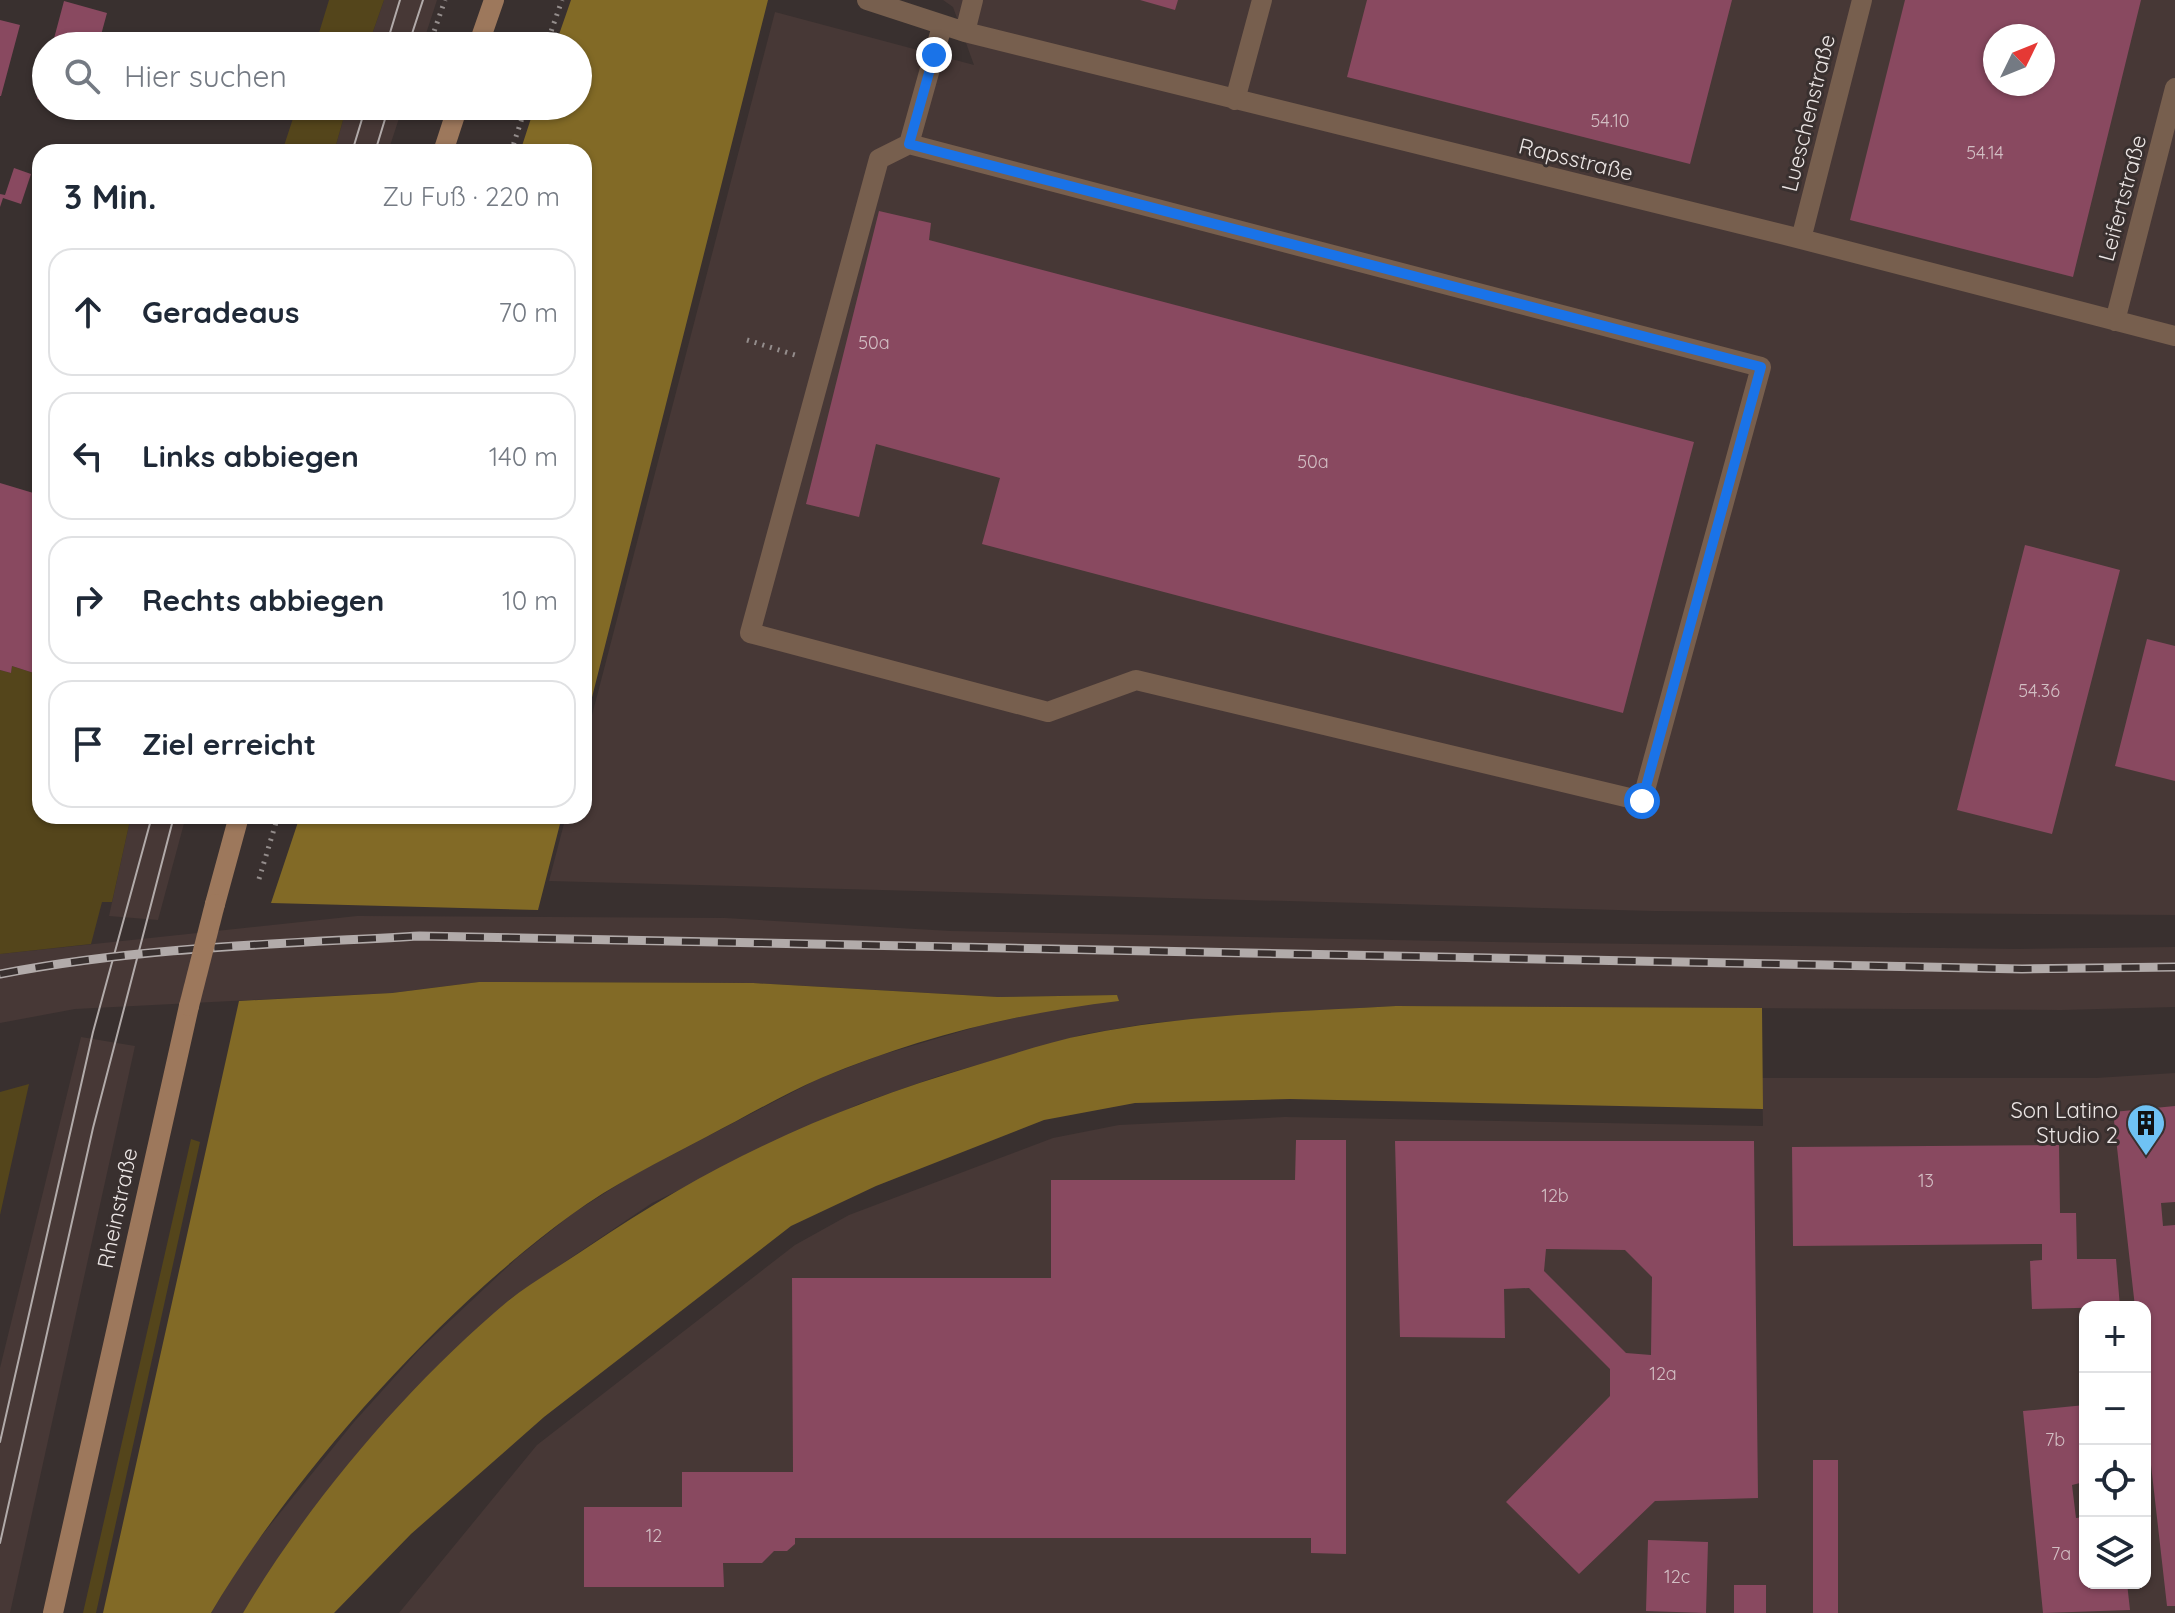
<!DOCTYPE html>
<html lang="de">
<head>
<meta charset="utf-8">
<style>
	:root { --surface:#fff; --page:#f6f6f7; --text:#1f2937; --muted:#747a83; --line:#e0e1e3 }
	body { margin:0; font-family:Quicksand,sans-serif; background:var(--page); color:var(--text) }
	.controls { position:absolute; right:24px; bottom:24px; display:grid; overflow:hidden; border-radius:16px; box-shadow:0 2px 6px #0004 }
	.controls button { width:72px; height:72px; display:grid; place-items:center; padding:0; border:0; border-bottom:2px solid var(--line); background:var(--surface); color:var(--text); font:40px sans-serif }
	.compass { position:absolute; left:1983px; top:24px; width:72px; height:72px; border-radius:50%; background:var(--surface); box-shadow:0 2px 6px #0004; rotate:47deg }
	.stop { position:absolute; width:24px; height:24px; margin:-18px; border:6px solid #1a73e8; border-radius:50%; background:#fff }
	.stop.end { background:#1a73e8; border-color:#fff; box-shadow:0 2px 8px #0008 }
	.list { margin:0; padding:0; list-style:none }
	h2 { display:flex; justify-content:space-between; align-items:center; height:104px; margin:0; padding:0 32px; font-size:34px }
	h2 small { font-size:26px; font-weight:400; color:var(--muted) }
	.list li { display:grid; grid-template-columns:52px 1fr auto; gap:24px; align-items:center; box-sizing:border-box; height:128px; margin:0 16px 16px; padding:0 16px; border:2px solid var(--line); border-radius:24px }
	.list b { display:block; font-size:30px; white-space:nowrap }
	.list em { font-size:26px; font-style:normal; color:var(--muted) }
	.icon { flex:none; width:44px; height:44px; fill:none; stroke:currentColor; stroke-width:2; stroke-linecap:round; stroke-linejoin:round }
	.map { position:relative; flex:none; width:2175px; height:1613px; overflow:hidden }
	.search { position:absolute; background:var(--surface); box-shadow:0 2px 6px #0004; left:32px; top:32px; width:560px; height:88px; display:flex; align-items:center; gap:20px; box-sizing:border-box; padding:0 28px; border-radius:44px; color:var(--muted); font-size:30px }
	.panel { position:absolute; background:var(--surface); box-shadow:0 2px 6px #0004; left:32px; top:144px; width:560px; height:680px; border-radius:24px }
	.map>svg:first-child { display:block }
	.built { fill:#473836; fill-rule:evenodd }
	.green { fill:#54451b }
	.forest { fill:#826a26 }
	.building { fill:#894960; fill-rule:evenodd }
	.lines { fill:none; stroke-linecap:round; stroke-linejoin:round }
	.path { stroke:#948d8c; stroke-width:5; stroke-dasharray:2 6; stroke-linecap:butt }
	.service { stroke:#775f4e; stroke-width:20 }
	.secondary { stroke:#9d785c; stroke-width:20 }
	.tram { stroke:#b2abaa; stroke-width:2 }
	.rail-casing { stroke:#b2abaa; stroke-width:9 }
	.rail { stroke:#39302f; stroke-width:6; stroke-dasharray:18; stroke-linecap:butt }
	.secondary-bridge { stroke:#9d785c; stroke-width:20 }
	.route { stroke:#1a73e8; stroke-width:10 }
	.labels { text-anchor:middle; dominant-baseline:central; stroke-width:6; stroke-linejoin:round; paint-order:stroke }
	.number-label { font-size:18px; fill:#d2bec3 }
	.street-label { font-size:22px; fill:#ebe5e4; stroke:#39302f }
	.poi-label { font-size:22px; fill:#ebe5e4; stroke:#39302f; text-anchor:end }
</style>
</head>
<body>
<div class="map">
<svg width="2175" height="1613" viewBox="0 0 2175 1613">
	<rect width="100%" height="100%" fill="#39302f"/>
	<path class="built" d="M384,0H437L422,46H368Z
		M943,0H2175V915L1654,911L549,881L566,816H584V746L775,12L974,65L953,7ZM1995,36H2043V84H1995Z
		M347,106H403L388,152H334Z
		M131,816H186L158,920L109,916Z
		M357,916L725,918L951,931L1493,942L2016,949L2175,947V1007L2061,1010L1396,1006L1290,1012L1151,1023L1085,1034L939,1076L859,1104L652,1203L510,1299L388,1421L292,1539L243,1613H211L245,1556L354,1422L419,1350L518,1257L572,1214L633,1175L818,1079L878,1056L979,1026L1117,995L998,997L753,983L479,982L392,993L75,1009L0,1023V954Z
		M81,1037L135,1046L10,1613H0V1368Z
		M2175,1073V1613H399L537,1445L795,1245L849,1215L1053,1138L1119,1125L1285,1117L1763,1126L1762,1078H2096ZM2085,1307H2145V1583H2085Z"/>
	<path class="green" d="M329,0H384L368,46H315Z
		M297,106H347L334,152H282Z
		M12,666L40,675V816H131L112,902H102L91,944L0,954V670L11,673Z
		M29,1084L0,1215V1092Z
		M191,1139L200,1142L96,1613H83Z"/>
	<path class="forest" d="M571,0H768L584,729V152H520L535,106H578V46H555Z
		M300,816H562L538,910L271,903Z
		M479,982L753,983L998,997L1117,995L1119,1001C1017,1013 916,1038 821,1078C782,1095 745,1117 708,1136C661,1161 613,1184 571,1215C440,1310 293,1474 211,1613H103L239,1001L392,993Z
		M1396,1006L1762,1008L1763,1109L1290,1099L1135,1103L1044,1120L876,1186L791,1226L544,1417L411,1534L334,1613H243C309,1501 409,1384 508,1301C533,1281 562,1265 588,1247C715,1161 829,1109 977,1065C1014,1054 1051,1041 1089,1034C1190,1014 1294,1012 1396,1006Z"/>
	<path class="building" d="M1140,0H1178L1175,10Z
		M1367,0H1732L1690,164L1347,77Z
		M1905,0H2141L2073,277L1850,220ZM1995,36H2043V84H1995Z
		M64,1L107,13L98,46H52Z
		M0,20L20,25L1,96H0Z
		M45,69H46V101L37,99Z
		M14,168L31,174L21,204L3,198L0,207V194L5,195Z
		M879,211L931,223L929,240L1694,442L1623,713L982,544L1000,478L876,444L859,517L806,504Z
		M0,483L40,495V675L12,666L11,673L0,670Z
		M2025,545L2120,570L2052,834L1957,810Z
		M2147,639L2175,646V781L2115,766Z
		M2175,1106V1202L2161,1203L2163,1226L2175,1225V1606H2167L2145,1412V1307H2135L2113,1112Z
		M1296,1140H1346V1554L1311,1553V1538H795V1544L787,1551H774L762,1563H723L724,1587H584V1507H682V1472H793L792,1278H1051V1180H1295Z
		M1395,1141H1754L1758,1498L1655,1501L1579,1574L1506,1502L1610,1396V1369L1529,1288L1504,1289L1505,1338L1400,1337ZM1546,1249L1625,1250L1652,1277L1651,1355L1626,1353L1544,1271Z
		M2059,1145L2060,1213H2076L2077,1259H2116L2120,1307L2032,1309L2030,1261L2042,1260V1244L1793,1246L1792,1147Z
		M2085,1405V1466L2079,1467L2080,1483L2072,1485L2076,1518L2085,1517V1583H2127L2130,1610L2043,1613L2023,1411Z
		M1813,1460H1838V1613H1813Z
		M1648,1540L1708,1542L1706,1613L1646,1611Z
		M1734,1585H1766V1613H1734Z"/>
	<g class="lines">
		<path class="path" d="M429,46L445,0
			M546,46L562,0
			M511,152L526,106
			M747,340L795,355
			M259,879L278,816"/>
		<path class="service" d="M867,0L965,32L1801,239L2175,336
			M965,32L973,0
			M1235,100L1262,0
			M909,144L1761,367L1642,801L1136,680L1048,712L750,633L879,159Z
			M909,144L942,26
			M1801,239L1862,0
			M2115,321L2175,88"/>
		<path class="secondary" d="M478,46L494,0
			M443,152L458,106
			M215,904L239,816
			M53,1613L189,1006"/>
		<path class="tram" d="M386,46L400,0
			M408,46L423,0
			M352,152L366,106
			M375,152L389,106
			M0,1442L93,1032L152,816
			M0,1543L93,1128L174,816"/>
		<g class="rail-casing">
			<path id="rail" d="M0,974C139,947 279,944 420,936L2022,969L2175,967"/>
		</g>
		<use href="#rail" class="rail"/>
		<path class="secondary-bridge" d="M189,1006L215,904"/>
	</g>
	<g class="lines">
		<path class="route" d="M934,55L909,144L1761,367L1642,801"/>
	</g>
	<defs>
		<g id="building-pin" transform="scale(2)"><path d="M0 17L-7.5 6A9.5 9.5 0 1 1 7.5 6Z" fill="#6fc2f4" stroke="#39302f"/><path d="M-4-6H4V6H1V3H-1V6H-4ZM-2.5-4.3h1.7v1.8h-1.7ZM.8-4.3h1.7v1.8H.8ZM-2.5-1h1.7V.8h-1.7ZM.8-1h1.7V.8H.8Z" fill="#111"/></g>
	</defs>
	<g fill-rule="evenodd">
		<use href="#building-pin" x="2146" y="1123"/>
	</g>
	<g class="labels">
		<g class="number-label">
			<text x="1610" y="120">54.10</text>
			<text x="1985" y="152">54.14</text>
			<text x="874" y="342">50a</text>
			<text x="1313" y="461">50a</text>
			<text x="2039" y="690">54.36</text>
			<text x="1926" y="1180">13</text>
			<text x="1555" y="1195">12b</text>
			<text x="1663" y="1373">12a</text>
			<text x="2055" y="1439">7b</text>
			<text x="654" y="1535">12</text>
			<text x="2061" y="1553">7a</text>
			<text x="1677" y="1576">12c</text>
		</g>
		<g class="street-label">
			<text transform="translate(1808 113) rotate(-76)">Lueschenstraße</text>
			<text transform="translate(1576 159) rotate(14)">Rapsstraße</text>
			<text transform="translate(2122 198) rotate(-75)">Leifertstraße</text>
			<text transform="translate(117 1208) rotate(-78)">Rheinstraße</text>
		</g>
		<g class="poi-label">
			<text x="2118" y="1110">Son Latino<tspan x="2118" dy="25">Studio 2</tspan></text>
		</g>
	</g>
</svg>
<div class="controls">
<button>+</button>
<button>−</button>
<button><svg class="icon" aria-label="locate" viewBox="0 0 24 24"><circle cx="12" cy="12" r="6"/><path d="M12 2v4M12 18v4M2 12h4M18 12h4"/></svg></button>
<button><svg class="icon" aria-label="layers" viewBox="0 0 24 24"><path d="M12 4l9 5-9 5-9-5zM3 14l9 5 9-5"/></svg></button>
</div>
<svg class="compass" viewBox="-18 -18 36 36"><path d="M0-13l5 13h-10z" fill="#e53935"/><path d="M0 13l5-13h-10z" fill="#747a83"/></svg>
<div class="stop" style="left:1642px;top:801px"></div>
<div class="stop end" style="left:934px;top:55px"></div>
<div class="search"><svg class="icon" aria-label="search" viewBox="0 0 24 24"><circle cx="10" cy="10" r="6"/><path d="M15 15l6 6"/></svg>Hier suchen</div>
<section class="panel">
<h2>3 Min.<small>Zu Fuß · 220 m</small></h2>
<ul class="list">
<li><svg class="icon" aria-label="ahead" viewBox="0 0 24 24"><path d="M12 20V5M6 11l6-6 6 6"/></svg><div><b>Geradeaus</b></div><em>70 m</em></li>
<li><svg class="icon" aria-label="left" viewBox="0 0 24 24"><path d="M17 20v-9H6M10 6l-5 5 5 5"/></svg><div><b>Links abbiegen</b></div><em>140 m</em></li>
<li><svg class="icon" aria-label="right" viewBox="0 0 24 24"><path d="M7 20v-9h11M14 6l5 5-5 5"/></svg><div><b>Rechts abbiegen</b></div><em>10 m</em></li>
<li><svg class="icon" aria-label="arrive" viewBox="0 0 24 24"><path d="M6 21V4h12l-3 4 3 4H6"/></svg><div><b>Ziel erreicht</b></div></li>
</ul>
</section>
</div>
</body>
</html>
